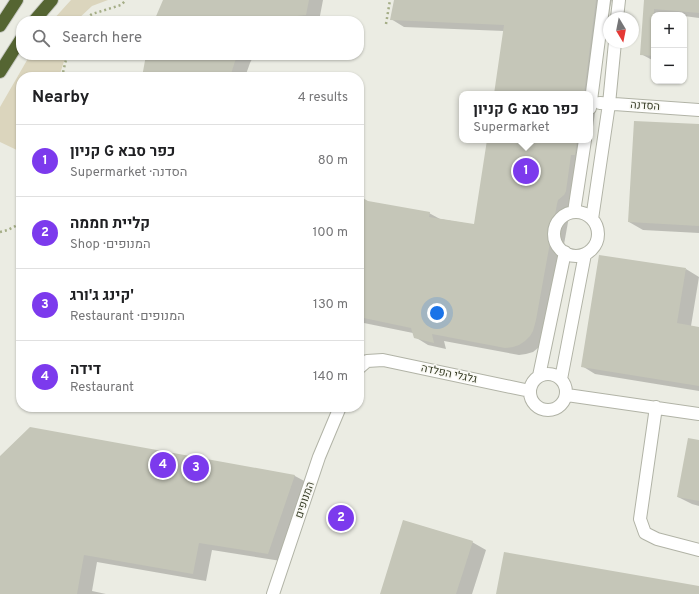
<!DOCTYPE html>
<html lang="en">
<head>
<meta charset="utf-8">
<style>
	:root { --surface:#fff; --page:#f2f2f2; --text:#202124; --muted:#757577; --line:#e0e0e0; --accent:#7c3aed }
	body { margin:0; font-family:Overpass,Heebo,sans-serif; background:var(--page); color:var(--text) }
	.controls { position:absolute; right:12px; top:12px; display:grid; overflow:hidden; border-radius:8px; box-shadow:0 1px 3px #0004 }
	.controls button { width:36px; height:36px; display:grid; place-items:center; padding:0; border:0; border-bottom:1px solid var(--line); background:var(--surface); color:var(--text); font:20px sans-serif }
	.compass { position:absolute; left:603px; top:12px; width:36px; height:36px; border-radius:50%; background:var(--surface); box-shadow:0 1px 3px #0004; rotate:170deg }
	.you { position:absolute; left:437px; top:313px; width:14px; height:14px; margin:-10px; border:3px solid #fff; border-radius:50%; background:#1a73e8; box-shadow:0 0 0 6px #1a73e833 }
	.badge { display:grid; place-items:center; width:26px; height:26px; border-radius:50%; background:var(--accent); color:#fff; font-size:13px; font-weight:700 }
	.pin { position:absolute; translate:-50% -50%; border:2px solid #fff; box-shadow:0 1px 4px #0006 }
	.popup { position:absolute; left:459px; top:91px; width:134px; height:52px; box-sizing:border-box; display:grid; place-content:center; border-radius:8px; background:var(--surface); filter:drop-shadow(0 1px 3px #0005); font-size:13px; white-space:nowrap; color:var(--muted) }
	.popup b { font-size:15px; color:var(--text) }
	.popup::after { content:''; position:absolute; left:50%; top:100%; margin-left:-8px; border:8px solid transparent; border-top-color:var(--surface) }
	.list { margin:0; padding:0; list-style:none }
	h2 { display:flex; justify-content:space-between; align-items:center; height:52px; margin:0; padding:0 16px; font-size:17px }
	h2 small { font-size:13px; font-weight:400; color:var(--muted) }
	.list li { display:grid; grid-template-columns:26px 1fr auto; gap:12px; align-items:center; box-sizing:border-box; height:72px; padding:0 16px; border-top:1px solid var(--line) }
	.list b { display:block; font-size:15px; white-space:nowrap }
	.list p { margin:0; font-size:13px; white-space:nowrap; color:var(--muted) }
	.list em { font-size:13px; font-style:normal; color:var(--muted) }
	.icon { flex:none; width:22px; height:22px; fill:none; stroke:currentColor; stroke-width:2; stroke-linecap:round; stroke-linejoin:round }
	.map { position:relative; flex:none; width:699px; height:594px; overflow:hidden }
	.search { position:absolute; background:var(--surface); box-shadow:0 1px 3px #0004; left:16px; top:16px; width:348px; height:44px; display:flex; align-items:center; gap:10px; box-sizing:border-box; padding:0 14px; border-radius:16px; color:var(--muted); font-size:15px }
	.panel { position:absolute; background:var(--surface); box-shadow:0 1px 3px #0004; left:16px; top:72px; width:348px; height:340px; border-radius:16px }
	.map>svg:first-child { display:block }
	.green { fill:#dbd5bd }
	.shadow { fill:#0003 }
	.building { fill:#c5c6b8 }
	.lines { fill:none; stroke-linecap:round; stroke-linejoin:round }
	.minor-casing { stroke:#b1b3a6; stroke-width:14 }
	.highway-casing { stroke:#c6c8c2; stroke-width:14 }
	.path { stroke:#a4ad86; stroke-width:2.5; stroke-dasharray:2 3; stroke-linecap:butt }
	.minor { stroke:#fff; stroke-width:12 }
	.highway { stroke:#556532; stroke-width:12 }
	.labels { text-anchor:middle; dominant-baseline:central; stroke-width:3; stroke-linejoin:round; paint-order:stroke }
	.street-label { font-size:11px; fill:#353b24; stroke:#f8f8f3 }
</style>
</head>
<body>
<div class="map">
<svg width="699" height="594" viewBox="0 0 699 594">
	<rect width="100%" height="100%" fill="#ebece3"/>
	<path class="green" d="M71,0H108L92,6L77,20L76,21H52Z
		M30,55H66L59,77H21V152L0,142V107Z"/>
	<path class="shadow" d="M245,0H323L319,21H265Z
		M395,0H612L610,7L600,78L588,162H585L570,211L549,328L543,343L538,348L533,352L526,354L519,355L444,341L446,349L428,345L415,337L413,333L359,322V198L368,202L429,213L440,219L475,225L488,140H590V94H495L504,31L404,27L391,19Z
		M645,0H699V18L684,16V15H654V61L641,54Z
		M147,55H254L250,63L245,77H144Z
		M699,125V233L643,230L629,222Z
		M686,269L699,277L691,326L699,328V391L595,374L582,366Z
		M699,441V506L692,504L678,497Z
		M0,458L295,476L308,483L281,561L212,550L206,581L97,562L92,591L106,594H0Z
		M472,542L486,550L472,594H381Z"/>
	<path class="building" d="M163,0H309L306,15L288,17L276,21H154Z
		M394,0H596L584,94H494L504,25L390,20Z
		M644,0H699V13L654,9V56L640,55Z
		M146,55H237L230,77H142Z
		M634,121L699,124V226L628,222Z
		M487,140H577L575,155H571L566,191L564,195L558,200L557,204L536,320L533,331L530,336L525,341L519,345L513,347L505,348L432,334L434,343L414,338L411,328L359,317V196L368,201L430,212L429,217L474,224Z
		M599,255L686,268L677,323L699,327V386L581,367Z
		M30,427L295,475L268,554L199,543L193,574L84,555L77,594H0V456Z
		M688,438L699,440V501L677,497Z
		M403,520L473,541L456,594H380Z
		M504,552L699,586V594H496Z"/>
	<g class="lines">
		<g class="minor-casing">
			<path id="minor" d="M617,18L619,0
				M600,103L699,110
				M590,108L604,0
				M574,212L585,140
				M554 234a22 22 0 1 1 44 0a22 22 0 1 1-44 0Z
				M592,219L609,104L615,42
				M359,368L367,361L383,360L530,391
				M530 392a18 18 0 1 1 36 0a18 18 0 1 1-36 0Z
				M539,376L565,252
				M561,379L585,254
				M567,395L699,414
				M656,407L640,519L645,533L657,539L699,550
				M273,594L319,457L340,407"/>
		</g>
		<g class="highway-casing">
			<path id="highway" d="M34,21L52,0
				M0,26L17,0
				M0,72L21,39"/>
		</g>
		<path class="path" d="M82,21L92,14L121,5L126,0
			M386,24L390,0
			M62,77L67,55
			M0,232L8,230L21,223"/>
		<use href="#minor" class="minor"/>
		<use href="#highway" class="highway"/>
	</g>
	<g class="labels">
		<g class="street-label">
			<text transform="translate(645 106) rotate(4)">הסדנה</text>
			<text transform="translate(449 374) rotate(12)">גלגלי הפלדה</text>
			<text transform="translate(305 500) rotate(-71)">המנופים</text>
		</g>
	</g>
</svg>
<div class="controls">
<button>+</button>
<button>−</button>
</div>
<svg class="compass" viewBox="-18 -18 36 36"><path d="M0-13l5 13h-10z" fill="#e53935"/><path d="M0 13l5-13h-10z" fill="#757577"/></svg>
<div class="you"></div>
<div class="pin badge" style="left:526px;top:171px">1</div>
<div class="popup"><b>קניון G כפר סבא</b>Supermarket</div>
<div class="pin badge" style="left:341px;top:518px">2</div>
<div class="pin badge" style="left:196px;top:468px">3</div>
<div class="pin badge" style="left:163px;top:465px">4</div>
<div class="search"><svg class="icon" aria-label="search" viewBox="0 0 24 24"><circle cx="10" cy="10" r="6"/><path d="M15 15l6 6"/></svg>Search here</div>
<section class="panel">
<h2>Nearby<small>4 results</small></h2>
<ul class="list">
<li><span class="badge">1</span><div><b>קניון G כפר סבא</b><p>Supermarket · הסדנה</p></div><em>80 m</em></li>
<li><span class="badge">2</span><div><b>קליית חממה</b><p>Shop · המנופים</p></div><em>100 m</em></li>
<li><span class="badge">3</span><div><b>קינג ג'ורג'</b><p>Restaurant · המנופים</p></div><em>130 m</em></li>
<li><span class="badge">4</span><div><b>דידה</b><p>Restaurant</p></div><em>140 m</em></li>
</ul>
</section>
</div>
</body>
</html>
